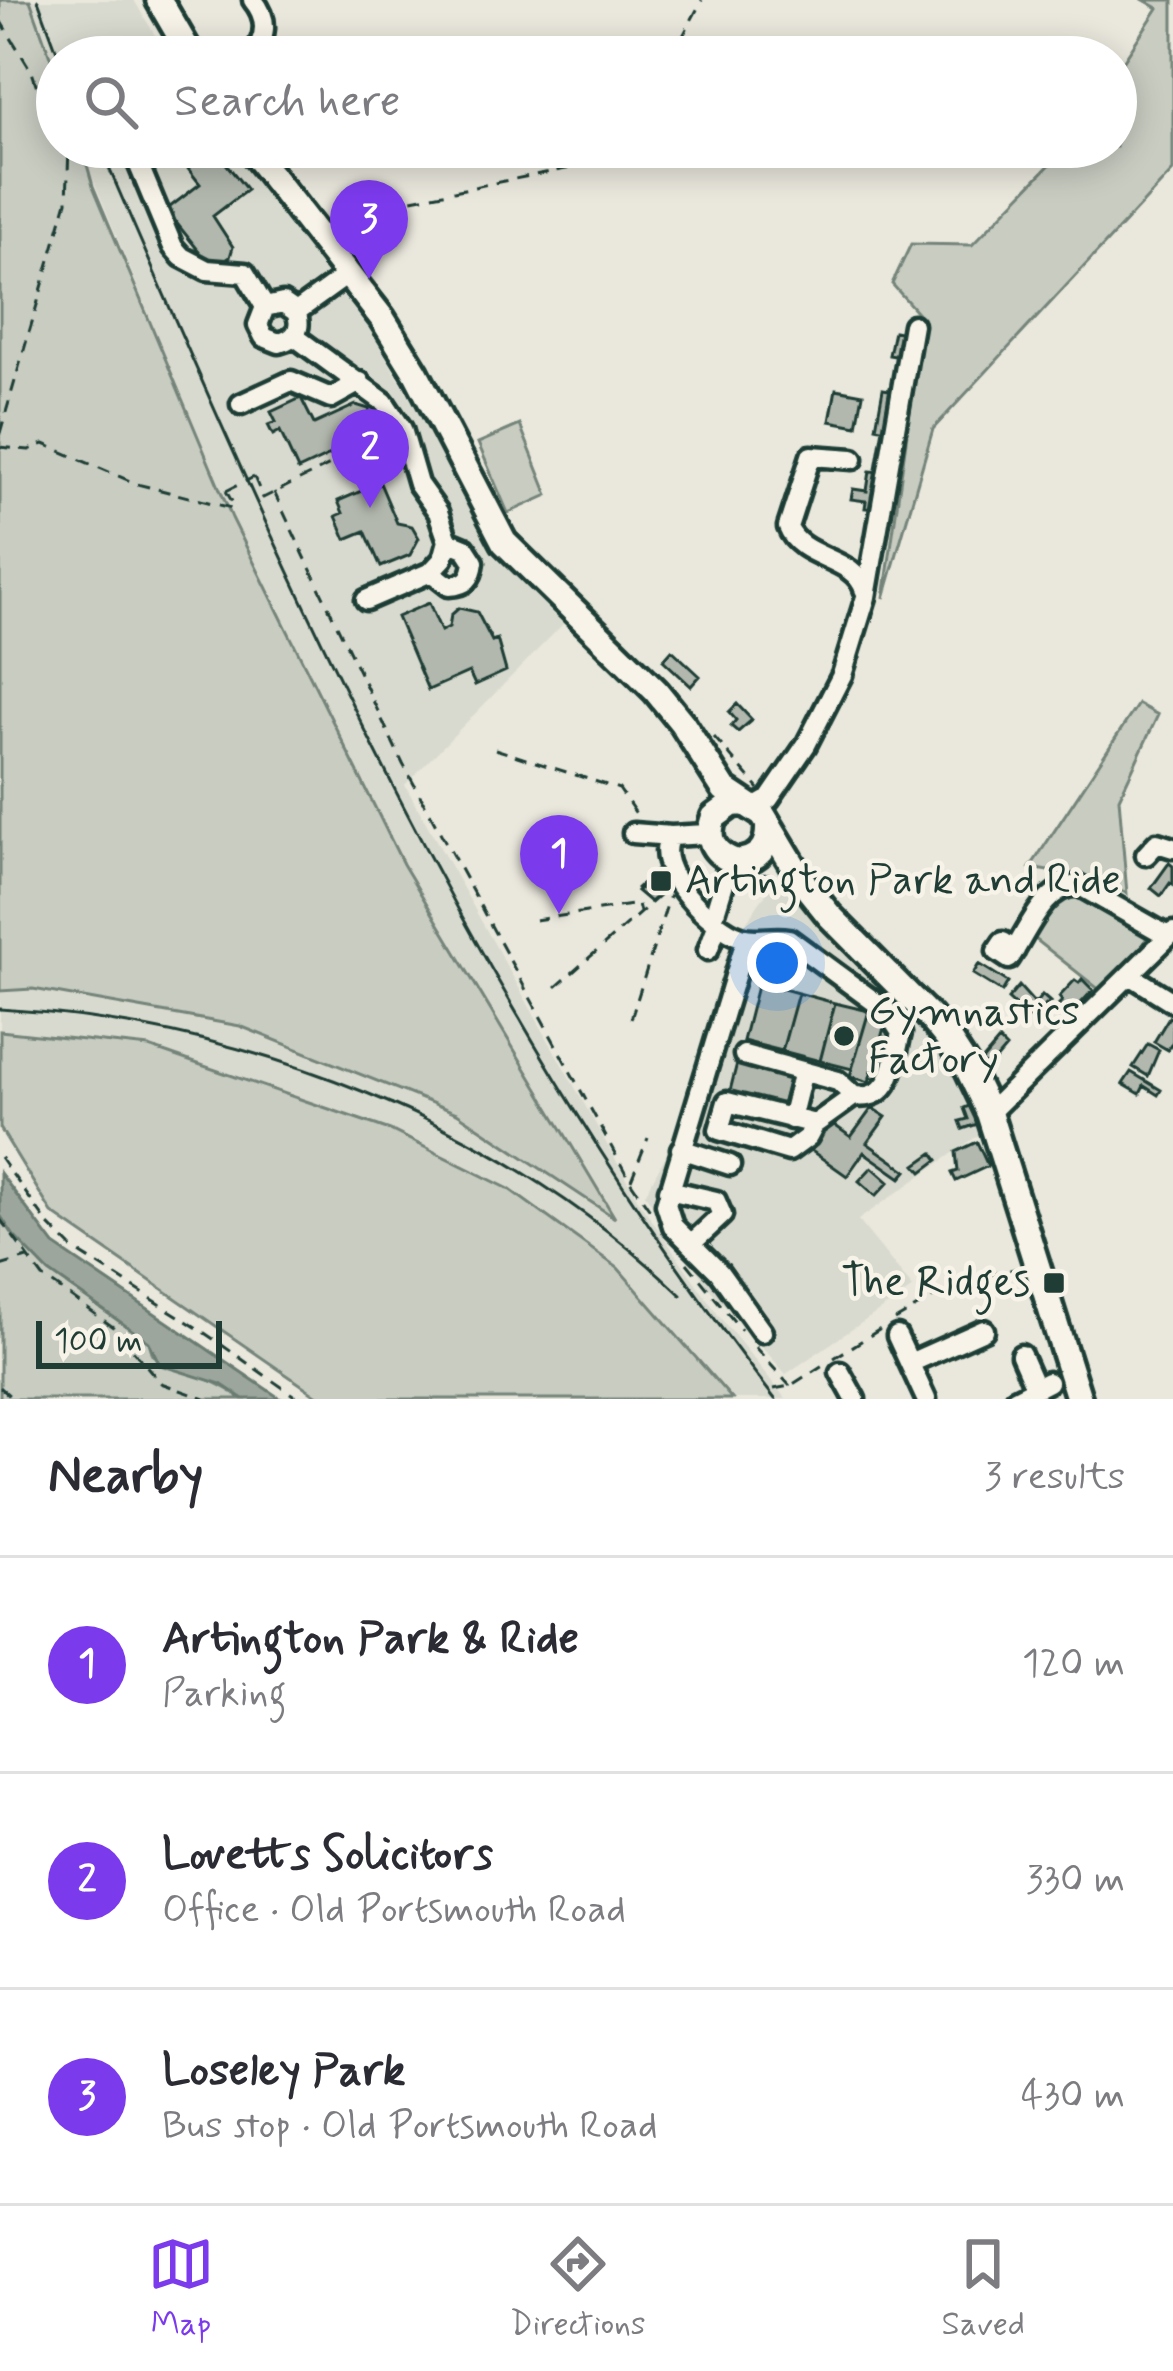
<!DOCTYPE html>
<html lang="en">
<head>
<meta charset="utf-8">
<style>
	:root { --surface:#fff; --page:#f7f7f7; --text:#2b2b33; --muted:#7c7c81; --line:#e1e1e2; --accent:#7c3aed }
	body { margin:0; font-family:Mynerve,sans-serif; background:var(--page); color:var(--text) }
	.scale { position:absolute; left:36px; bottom:30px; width:186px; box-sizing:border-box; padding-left:12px; border:6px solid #1f3d34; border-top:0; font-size:33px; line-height:42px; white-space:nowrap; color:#1f3d34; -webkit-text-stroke:9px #f7f3e8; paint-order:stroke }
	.you { position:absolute; left:777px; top:963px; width:42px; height:42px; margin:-30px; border:9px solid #fff; border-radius:50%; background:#1a73e8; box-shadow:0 0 0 18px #1a73e833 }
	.badge { display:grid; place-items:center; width:78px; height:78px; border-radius:50%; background:var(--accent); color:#fff; font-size:39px; font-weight:700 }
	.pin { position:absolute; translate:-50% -99px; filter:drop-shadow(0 3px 6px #0008) }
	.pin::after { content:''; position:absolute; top:63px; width:42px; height:36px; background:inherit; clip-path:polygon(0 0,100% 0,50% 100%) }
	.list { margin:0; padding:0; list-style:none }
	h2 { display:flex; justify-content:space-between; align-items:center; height:156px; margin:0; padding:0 48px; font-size:51px }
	h2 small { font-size:39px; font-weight:400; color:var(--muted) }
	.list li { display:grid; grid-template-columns:78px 1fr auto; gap:36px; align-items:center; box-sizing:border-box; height:216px; padding:0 48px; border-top:3px solid var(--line) }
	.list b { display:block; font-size:45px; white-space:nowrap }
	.list p { margin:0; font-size:39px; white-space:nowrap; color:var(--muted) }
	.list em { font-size:39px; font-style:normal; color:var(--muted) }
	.icon { flex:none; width:66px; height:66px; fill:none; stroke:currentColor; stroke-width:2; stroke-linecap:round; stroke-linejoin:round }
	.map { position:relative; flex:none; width:1173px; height:1399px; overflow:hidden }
	.search { position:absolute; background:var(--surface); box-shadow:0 6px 30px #0003; left:36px; right:36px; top:36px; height:132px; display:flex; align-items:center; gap:30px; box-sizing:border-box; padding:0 42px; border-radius:66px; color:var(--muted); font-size:45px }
	.sheet { height:804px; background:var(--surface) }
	nav { display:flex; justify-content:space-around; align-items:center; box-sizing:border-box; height:168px; border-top:3px solid var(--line); background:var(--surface); font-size:33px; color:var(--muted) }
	nav a { display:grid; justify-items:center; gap:6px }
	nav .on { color:var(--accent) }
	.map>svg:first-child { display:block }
	.built { fill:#d9dacf }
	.green { fill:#c8ccc1; stroke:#74847a; stroke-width:3 }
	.water { fill:#9ca69c; stroke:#6a7c72; stroke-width:3 }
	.building { fill:#b2b8ae; stroke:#1f3d34; stroke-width:3 }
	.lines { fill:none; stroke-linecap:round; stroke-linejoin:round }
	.minor-casing { stroke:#1f3d34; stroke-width:27 }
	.major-casing { stroke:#1f3d34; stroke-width:33 }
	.path { stroke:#1f3d34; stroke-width:3; stroke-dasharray:12 9; stroke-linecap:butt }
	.minor { stroke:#f7f3e8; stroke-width:18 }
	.major { stroke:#f7f3e8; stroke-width:24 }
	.rail { stroke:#1f3d34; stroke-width:3 }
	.path-bridge { stroke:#1f3d34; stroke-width:3; stroke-dasharray:12 9; stroke-linecap:butt }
	.poi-dot { fill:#1f3d34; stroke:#f7f3e8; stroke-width:4.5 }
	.labels { text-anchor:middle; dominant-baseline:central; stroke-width:9; stroke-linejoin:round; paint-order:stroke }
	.poi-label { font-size:42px; fill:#1f3d34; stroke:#f7f3e8; text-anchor:start }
</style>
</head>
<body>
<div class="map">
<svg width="1173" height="1399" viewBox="0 0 1173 1399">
	<rect width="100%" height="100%" fill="#eae8dd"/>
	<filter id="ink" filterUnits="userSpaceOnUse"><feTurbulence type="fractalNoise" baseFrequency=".00833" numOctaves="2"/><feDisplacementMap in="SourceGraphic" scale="24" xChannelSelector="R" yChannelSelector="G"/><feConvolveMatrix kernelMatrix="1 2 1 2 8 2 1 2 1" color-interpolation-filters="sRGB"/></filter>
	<g filter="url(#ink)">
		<path class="built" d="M30,0H134L168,57H57V80Z
			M80,147H233L364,320L513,573L563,624L405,785L640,1203L719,1316L786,1399H732L618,1268L149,1047L0,1031V991L32,989L240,1026L457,1113L613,1215L403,864L232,518Z
			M776,880L855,962L928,1030L972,1092L986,1130L858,1220L913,1288L786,1374L709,1288L645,1194L677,1135L729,946Z"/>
		<path class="green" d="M0,0H30L57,76V147H82L93,186L232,518L403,864L615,1218L457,1113L240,1026L33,989L0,991Z
			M1144,0H1173V171L933,429L884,598L923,319L892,284L911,244L972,245L1067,147H1116V72L1158,8Z
			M520,425L548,495L508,513L478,443Z
			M1138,704L1158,715L1119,798L1127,894L1106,881L1030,868Z
			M1071,889L1142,929L1147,937L1140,952L1101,991L1030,935L1060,893Z
			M0,1031L149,1047L390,1130L509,1189L618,1268L732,1399H322L52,1213L0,1128Z
			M0,1209L54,1275L149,1342L153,1355C183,1371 215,1379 243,1399H0Z"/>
		<path class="water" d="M0,1173L54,1245L281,1399H243L221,1384L160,1365L149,1342L49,1272L14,1236L0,1215Z"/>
		<path class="building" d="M171,147H213L247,190L213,216L233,247L230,257L222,263L207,261L166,210L200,184Z
			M894,331L905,333L901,357L889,355Z
			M836,389L863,394L857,426L830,421Z
			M883,389L897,391L890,430L876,427Z
			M301,398L314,424L356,405L369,409L373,427L366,438L298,470L280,431L273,435L268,425L276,422L271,412Z
			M870,471L881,472L876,509L865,508L866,501L851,499L853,489L867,491Z
			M380,483L397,523L412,526L419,538L410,555L381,567L365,531L346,539L336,516L343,513L338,501Z
			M429,603L441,631L449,627L451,615L459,608L477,612L492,641L497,639L506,671L475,685L469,672L428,690L397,617Z
			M672,650L700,676L691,686L663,660Z
			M737,704L752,720L738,732L731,726L736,720L729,712Z
			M1169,863L1173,866V885L1170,883L1161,896L1151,888Z
			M651,879L658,895L650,902L637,891Z
			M979,964L1008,982L1002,992L973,974Z
			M1082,979L1093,990L1070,1015L1059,1004L1062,1001L1059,997L1075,980L1079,983Z
			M758,982L798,993L782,1051L743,1041Z
			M1019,986L1035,1004L1042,995L1050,1002L1029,1018L1008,999Z
			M798,993L835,1003L820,1061L782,1051Z
			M835,1003L869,1011L852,1069L820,1061Z
			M869,1011L887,1017L869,1082L850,1076Z
			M1169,1017L1173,1019V1041L1168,1050L1154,1042Z
			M882,1036L891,1038L879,1079L870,1077Z
			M999,1041L1006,1048L989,1068L981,1062Z
			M1148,1044L1159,1050L1148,1076L1133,1067Z
			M738,1059L791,1073L782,1106L730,1091Z
			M1131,1072L1161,1090L1158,1095L1144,1086L1140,1094L1123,1084Z
			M976,1103L983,1122L963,1129L960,1121L968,1119L964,1108Z
			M872,1108L886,1117L867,1143L907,1171L901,1178L864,1152L847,1176L810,1150L830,1122L851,1137Z
			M977,1142L988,1166L956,1181L952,1173L958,1171L956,1152Z
			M933,1153L938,1160L922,1172L916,1165Z
			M872,1167L889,1182L876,1196L859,1181Z"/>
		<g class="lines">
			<g class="minor-casing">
				<path id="minor" d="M251,57C267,39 269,19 253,0
					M138,163L173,247L182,257L207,270L245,273L265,307L258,325L264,337L279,343C295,339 303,329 296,312L283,303L265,307
					M296,312L350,273
					M294,336L384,402L402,429L418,484L438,512L448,541L443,559L431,572L366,600
					M241,404L291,381L331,398L360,382
					M853,459L811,456L788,527C801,561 854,555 865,591
					M431,572L449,586C466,585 472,579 474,562L465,548L448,541
					M755,807L769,799L806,745L842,675L866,597L913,325
					M710,828L707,834L671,836C648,867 713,929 741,937C755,942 773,936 789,939L887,1011L901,1033C893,1063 893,1102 854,1096L815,1124L727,1102L719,1130L789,1151L808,1137L815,1124
					M633,833L671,836
					M1146,855L1157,843L1173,848
					M713,919L724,883L736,862
					M746,940L666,1204L673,1226L719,1272L762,1332
					M708,950L717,926
					M1015,950L1003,942L997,951L1009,959C1027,933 1045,882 1080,886L1168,936
					M1130,975L1173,1002
					M744,1055L838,1081L854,1096
					M989,1113L1173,932
					M791,1119L803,1071
					M681,1149L730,1165
					M669,1190L716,1201L722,1215L691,1244
					M897,1336L926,1399
					M1021,1355L1035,1387
					M910,1363L984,1330
					M840,1372L855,1399
					M1015,1399L1048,1382"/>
			</g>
			<g class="major-casing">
				<path id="major" d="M159,0L192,57
					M249,147L382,318L416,373L504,542L656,691L682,723L724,789L763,815L805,885L829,915L929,1016L951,1043L968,1069L989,1113L1079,1399
					M744,803L732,804L714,817C705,840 714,854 736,862C758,860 769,848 768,826"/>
			</g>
			<path class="path" d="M0,20L32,72L39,93L57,111
				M672,57L702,0
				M339,237L387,204L586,165L611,147
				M0,433L67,201L69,147
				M0,447L29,450L44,444L137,484L236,509
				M254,477L263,498L387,437
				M226,491L234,505
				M274,492L403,764L630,1181L651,1211
				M714,737L759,789
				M495,749L619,789L639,818
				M758,875L776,873
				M636,889L657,870
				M535,920L638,904L640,912
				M556,987L667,889
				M631,1019L670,895
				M0,1157L48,1224L72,1248L199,1329L299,1399
				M631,1180L648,1138
				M0,1219L43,1277L113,1327L161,1383L205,1399
				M687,1263L741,1330
				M0,1266L27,1258
				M895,1320L961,1282L1018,1268
				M755,1347L790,1386
				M834,1358L882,1328
				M0,1387L13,1399
				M774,1389L790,1386L826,1363"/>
			<use href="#minor" class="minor"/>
			<use href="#major" class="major"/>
			<path class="rail" d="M38,0L59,57
				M100,147C287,581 482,1024 775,1399
				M0,1009C247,1024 502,1122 681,1295"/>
			<path class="path-bridge" d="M226,491L254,477"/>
		</g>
	</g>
	<g class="poi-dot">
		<rect x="649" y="869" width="24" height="24" rx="6"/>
		<circle cx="844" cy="1036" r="12"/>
		<rect x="1042" y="1271" width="24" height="24" rx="6"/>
	</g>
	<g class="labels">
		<g class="poi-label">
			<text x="685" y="881">Artington Park and Ride</text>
			<text x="868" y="1012">Gymnastics<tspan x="868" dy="48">Factory</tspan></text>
			<text x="1030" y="1283" text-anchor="end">The Ridges</text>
		</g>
	</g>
</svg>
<div class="scale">100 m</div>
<div class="you"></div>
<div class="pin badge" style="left:559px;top:914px">1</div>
<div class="pin badge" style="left:370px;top:508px">2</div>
<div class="pin badge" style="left:369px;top:279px">3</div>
<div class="search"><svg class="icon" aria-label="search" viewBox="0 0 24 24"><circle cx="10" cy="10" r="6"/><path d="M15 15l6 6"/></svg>Search here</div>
</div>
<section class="sheet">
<h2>Nearby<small>3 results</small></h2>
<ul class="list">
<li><span class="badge">1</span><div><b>Artington Park &amp; Ride</b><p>Parking</p></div><em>120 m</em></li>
<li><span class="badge">2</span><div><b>Lovetts Solicitors</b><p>Office · Old Portsmouth Road</p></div><em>330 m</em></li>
<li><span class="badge">3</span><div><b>Loseley Park</b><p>Bus stop · Old Portsmouth Road</p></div><em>430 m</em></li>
</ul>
</section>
<nav>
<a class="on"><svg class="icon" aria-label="map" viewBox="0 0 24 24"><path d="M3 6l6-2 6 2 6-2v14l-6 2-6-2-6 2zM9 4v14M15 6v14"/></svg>Map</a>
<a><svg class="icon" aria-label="directions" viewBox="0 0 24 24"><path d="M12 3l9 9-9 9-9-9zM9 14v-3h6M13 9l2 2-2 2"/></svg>Directions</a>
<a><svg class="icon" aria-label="saved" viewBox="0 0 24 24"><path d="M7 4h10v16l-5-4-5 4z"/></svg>Saved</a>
</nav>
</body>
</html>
